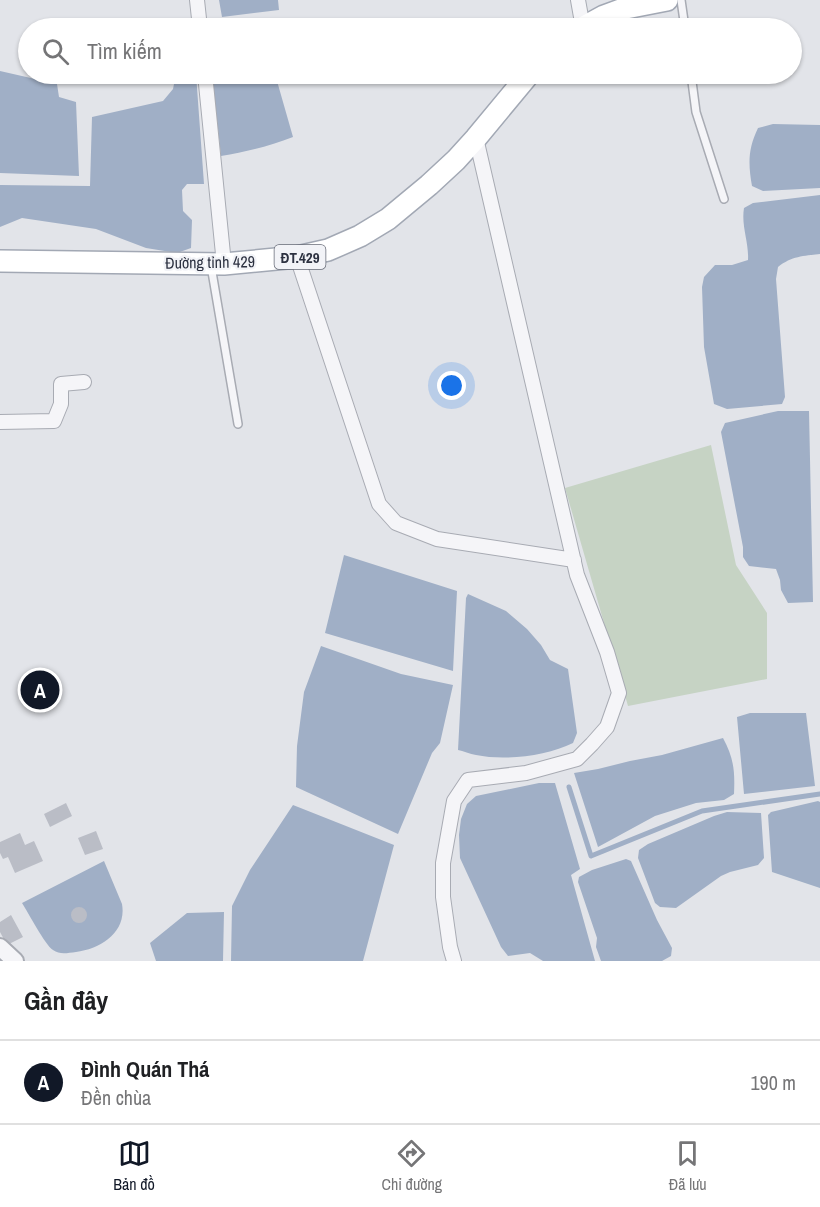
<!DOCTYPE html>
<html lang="vi">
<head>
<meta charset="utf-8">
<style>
	:root { --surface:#fff; --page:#f2f2f2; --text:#202124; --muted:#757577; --line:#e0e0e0; --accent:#111827 }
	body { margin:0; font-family:"Archivo Narrow",sans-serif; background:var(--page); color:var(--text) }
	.you { position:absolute; left:452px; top:386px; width:21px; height:21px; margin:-15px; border:4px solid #fff; border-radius:50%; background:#1a73e8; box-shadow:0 0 0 9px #1a73e833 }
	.badge { display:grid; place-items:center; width:39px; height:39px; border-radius:50%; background:var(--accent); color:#fff; font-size:20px; font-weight:700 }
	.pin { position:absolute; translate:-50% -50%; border:3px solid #fff; box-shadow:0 2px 6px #0006 }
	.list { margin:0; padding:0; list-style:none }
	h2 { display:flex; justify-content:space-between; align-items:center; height:78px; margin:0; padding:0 24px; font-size:26px }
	h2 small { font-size:20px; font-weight:400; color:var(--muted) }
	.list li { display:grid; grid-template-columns:39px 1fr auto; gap:18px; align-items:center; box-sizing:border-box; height:84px; padding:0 24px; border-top:2px solid var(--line) }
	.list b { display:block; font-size:22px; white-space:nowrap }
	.list p { margin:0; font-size:20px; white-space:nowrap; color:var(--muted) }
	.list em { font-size:20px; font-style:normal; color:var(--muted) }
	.icon { flex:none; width:33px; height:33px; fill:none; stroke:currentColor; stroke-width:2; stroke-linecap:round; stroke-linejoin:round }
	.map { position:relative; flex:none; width:820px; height:961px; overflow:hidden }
	.search { position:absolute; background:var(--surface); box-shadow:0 2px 4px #0004; left:18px; right:18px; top:18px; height:66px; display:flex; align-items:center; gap:15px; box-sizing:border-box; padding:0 21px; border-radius:33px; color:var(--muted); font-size:22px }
	.sheet { height:162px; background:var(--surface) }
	nav { display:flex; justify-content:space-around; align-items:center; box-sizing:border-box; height:84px; border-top:2px solid var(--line); background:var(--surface); font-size:16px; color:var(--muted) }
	nav a { display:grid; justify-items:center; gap:3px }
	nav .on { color:var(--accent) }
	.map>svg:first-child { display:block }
	.green { fill:#c6d3c4 }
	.water { fill:#a0afc6 }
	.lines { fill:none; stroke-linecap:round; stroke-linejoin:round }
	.stream { stroke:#a0afc6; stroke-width:5 }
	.building { fill:#babdc6 }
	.service-casing { stroke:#a8abb3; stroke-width:10 }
	.minor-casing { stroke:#a8abb3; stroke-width:16 }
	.tertiary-casing { stroke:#a8abb3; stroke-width:20 }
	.primary-casing { stroke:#a2a8b4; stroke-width:24 }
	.service { stroke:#f5f5f8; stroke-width:7 }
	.minor { stroke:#f5f5f8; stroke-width:14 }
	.tertiary { stroke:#f5f5f8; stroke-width:16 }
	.primary { stroke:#fff; stroke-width:21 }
	.labels { text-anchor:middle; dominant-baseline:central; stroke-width:4.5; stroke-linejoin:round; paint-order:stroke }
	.shield { fill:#f2f3f7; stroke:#676b77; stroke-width:1.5 }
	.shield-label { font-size:15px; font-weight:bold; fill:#2c3140 }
	.street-label { font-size:16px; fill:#2c3140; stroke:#f2f3f7 }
</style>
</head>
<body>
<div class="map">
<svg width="820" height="961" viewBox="0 0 820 961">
	<rect width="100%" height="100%" fill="#e2e4e9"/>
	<path class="green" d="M711,445L736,565L767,613V679L628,706L565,488Z"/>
	<path class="water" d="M219,0H278L279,10L222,17Z
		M0,71L57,84L59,97L76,102L79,176L0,173Z
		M176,74H196L204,184H187L182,190L183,211L192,220L191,248L177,253L146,248L96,229L22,218L0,227V185L90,186L92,117L163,101L173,89Z
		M212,74H275L293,137C270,146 246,152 221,156Z
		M773,124L820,125V188L763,191L752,186C748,163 748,149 758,128Z
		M820,195V254C803,256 792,256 778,267L776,279L785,397L782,404L727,409L714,404L704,347L702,287L704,277L715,265H732L748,260C749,242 741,226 744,208L753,203Z
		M778,411H809L813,602L788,603L781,590L780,580L776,569L749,566L743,557V547L721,432L725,423Z
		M344,555L457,591L453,671L325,633Z
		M468,594L506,611L527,629L541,645L550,660L568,669L577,733L573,743C547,756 505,761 476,755C470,754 463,751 458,750L466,598Z
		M321,646L401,674L453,685L440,743L432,753L398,834L296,787L297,746L304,692Z
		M750,713H806L815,786L744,794L737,717Z
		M723,738C734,758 735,772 734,794L724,800L696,803L655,816L598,847L574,773L598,769L630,761L662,755Z
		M539,783H555L580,869L571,875L595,961H543L530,953L508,956L501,947L460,858L459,835L461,819L467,804L476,796Z
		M818,801L820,802V888L772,872L768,815L771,812Z
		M293,805L394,845L363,961H231L232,906L250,870Z
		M727,812L761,813L764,858L758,865L730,872L721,876L676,908L660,907L655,903L638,858L639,850L648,844L714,816Z
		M626,859L631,861L657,920L672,948L671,956L662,961H601L596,947L597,938L578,882L579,877L592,870Z
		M104,861L122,904C127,932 101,949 76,952C67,953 60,955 53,950C45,945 28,912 22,903Z
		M224,912L223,961H156L150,943L187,913Z"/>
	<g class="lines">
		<path class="stream" d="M569,787L591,856L702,811L820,794"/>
	</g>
	<path class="building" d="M66,803L72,816L50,827L44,814Z
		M96,831L103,849L85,855L78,838Z
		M20,833L25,845L34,841L43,861L15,873L8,857L3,859L0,853V842Z
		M71 915a8 8 0 1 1 16 0a8 8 0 1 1-16 0Z
		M11,915L23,937L7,945L0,932V922Z"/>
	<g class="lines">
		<g class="service-casing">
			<path id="service" d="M681,0L685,28
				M691,74L696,112L724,199
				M211,266L238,424"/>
		</g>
		<g class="minor-casing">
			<path id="minor" d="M197,0L200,28
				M578,0L583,28
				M205,74L224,264
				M297,257L379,504L396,523L437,539L574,560
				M0,422L54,421L61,404V384L84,382
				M454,961L450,947L443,897V863L454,801L468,780L526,773L577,759L592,744L607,727L619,693L607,652L577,575L476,138"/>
		</g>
		<g class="tertiary-casing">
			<path id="tertiary" d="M0,947L15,961"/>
		</g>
		<g class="primary-casing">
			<path id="primary" d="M582,28L604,16L626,8L667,0
				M0,261L224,264L297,257L328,250L360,236L388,219L429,185L456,160L476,138L529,74"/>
		</g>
		<use href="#service" class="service"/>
		<use href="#minor" class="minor"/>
		<use href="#tertiary" class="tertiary"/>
		<use href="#primary" class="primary"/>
	</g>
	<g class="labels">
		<rect class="shield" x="274.5" y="245" width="51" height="24" rx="4.5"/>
		<g class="shield-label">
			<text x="300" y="257">ĐT.429</text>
		</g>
		<g class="street-label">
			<text transform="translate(210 262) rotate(-1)">Đường tỉnh 429</text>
		</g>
	</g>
</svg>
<div class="you"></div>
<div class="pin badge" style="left:40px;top:690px">A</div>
<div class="search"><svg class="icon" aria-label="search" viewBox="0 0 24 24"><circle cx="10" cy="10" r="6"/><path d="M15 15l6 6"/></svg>Tìm kiếm</div>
</div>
<section class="sheet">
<h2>Gần đây<small></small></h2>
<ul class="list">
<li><span class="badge">A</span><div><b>Đình Quán Thá</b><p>Đền chùa</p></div><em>190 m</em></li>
</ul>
</section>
<nav>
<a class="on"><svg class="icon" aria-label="map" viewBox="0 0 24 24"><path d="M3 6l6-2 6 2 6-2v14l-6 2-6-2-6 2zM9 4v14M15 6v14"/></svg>Bản đồ</a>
<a><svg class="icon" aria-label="directions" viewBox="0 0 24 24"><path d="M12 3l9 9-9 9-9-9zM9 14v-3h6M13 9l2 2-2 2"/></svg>Chỉ đường</a>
<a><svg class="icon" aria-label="saved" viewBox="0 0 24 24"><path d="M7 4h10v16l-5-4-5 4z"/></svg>Đã lưu</a>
</nav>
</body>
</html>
